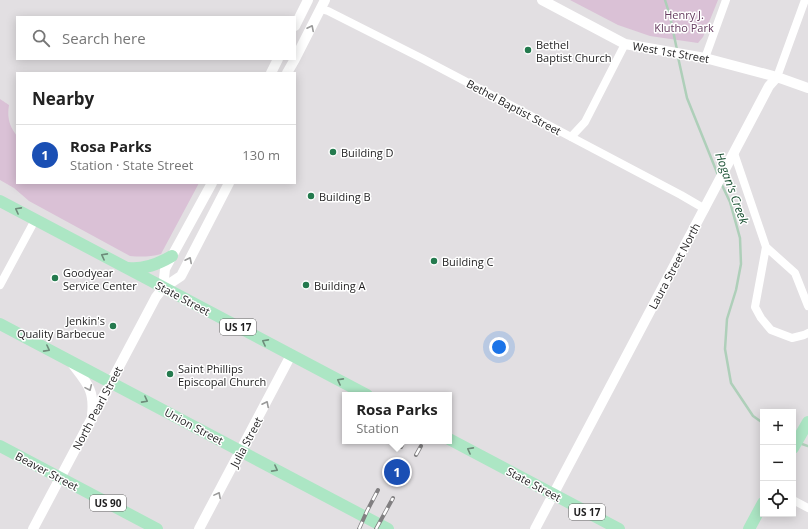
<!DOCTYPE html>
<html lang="en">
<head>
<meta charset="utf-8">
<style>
	:root { --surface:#fff; --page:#f2f2f2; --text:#222; --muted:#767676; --line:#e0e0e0; --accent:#247a4e }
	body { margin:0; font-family:"Open Sans",sans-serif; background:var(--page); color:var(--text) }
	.controls { position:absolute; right:12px; bottom:12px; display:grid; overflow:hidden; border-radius:0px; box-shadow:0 2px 10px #0003 }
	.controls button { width:36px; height:36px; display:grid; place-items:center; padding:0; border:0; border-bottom:1px solid var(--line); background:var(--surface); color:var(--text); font:20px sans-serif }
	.you { position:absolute; left:499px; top:347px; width:14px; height:14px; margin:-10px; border:3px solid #fff; border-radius:50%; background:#1a73e8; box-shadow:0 0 0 6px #1a73e833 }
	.badge { display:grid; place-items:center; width:26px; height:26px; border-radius:50%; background:var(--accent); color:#fff; font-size:13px; font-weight:700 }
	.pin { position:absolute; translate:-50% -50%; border:2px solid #fff; box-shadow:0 1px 4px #0006 }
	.popup { position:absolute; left:342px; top:392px; width:110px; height:52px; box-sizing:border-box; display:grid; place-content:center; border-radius:0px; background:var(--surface); filter:drop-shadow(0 1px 3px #0005); font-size:13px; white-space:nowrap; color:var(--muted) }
	.popup b { font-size:15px; color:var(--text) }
	.popup::after { content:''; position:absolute; left:50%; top:100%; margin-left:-8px; border:8px solid transparent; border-top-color:var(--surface) }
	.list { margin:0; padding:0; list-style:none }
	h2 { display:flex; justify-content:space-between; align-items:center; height:52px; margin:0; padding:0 16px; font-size:17px }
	h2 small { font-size:13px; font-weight:400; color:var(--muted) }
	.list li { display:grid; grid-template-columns:26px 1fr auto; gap:12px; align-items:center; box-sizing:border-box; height:60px; padding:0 16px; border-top:1px solid var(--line) }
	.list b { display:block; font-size:15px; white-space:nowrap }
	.list p { margin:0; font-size:13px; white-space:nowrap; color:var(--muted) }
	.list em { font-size:13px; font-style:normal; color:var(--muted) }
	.icon { flex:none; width:22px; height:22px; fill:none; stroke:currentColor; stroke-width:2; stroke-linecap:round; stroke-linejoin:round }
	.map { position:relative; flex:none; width:808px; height:529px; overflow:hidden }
	.search { position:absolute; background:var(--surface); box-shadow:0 2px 10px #0003; left:16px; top:16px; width:280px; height:44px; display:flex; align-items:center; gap:10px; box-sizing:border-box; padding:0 14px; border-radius:0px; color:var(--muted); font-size:15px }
	.panel { position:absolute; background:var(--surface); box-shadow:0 2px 10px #0003; left:16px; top:72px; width:280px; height:112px; border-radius:0px }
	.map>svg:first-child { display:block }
	.green { fill:#dac1d6 }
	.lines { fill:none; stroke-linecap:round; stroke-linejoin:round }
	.stream { stroke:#aecfb9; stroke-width:2.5 }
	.minor { stroke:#fff; stroke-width:8 }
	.tertiary { stroke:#fff; stroke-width:10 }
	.primary { stroke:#ace6c4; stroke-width:12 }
	.rail-casing { stroke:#817f81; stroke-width:4 }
	.rail { stroke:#fff; stroke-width:2.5; stroke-dasharray:8; stroke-linecap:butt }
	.oneway { stroke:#9a9a9a }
	.oneway2 { stroke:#6d8c7a }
	.poi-dot { fill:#247a4e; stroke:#fff; stroke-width:1.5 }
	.labels { text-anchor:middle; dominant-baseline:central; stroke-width:3; stroke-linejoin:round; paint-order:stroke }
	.shield { fill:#fff; stroke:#626262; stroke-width:1 }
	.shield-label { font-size:10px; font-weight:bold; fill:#1f1e1f }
	.park-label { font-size:11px; fill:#653c5f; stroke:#fff }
	.poi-label { font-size:11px; fill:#1f1e1f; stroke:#fff; text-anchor:start }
	.street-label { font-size:11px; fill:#1f1e1f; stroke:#fff }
	.water-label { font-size:12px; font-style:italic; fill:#195032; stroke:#fff }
</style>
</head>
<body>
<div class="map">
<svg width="808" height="529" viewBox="0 0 808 529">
	<rect width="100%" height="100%" fill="#e2dfe2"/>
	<path class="green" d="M570,0H718L703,37L698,43L650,36L618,25Z
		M0,99L9,105C7,117 9,126 17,136V183H199L161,254C150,257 141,257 130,256L29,201L14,188L0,180Z"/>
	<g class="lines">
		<path class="stream" d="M665,0L670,16L677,50
			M678,57L687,98L718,175
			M721,183L730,202L740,238L741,264L736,290L727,319L725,349L731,383L753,416L763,423
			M799,443L808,446"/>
		<path class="minor" d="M321,9L328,11L423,59L681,195L705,209
			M705,58L726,0
			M777,77L805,0
			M571,137L585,122L625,44
			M734,153L766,247L755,307L761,318L771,330L792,338L804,335L808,333
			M766,247L795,273L808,306
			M0,285L35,220
			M793,500L808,508"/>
		<path class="tertiary" d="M542,0L625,44L705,58L777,77L808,88
			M295,26L308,0
			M295,59L325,0
			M271,73L278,59
			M287,73L295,59
			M163,288L165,269L172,256L212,183
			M71,362C86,382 95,389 92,415
			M33,529L156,297L163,288L181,276L229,183
			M199,529L291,355
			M535,529L769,86L777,77"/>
		<path class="primary" d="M0,201L367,395
			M128,268C144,270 158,264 172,256
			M0,324L388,529
			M449,439L619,529
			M0,446L157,529
			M793,448L808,422
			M749,529L763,503"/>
		<g class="rail-casing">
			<path id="rail" d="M401,447L404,441
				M416,455L421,446
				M359,529L367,511L378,490
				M376,529L393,498"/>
		</g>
		<use href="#rail" class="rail"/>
	</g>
	<defs><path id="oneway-chevron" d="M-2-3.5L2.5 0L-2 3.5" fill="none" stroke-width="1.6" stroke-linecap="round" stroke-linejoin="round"/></defs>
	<g class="oneway">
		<use href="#oneway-chevron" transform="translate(311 28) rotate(-63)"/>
		<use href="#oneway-chevron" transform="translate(189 260) rotate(-63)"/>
		<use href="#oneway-chevron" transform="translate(89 388) rotate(66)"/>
		<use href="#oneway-chevron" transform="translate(266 404) rotate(-63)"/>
		<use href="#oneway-chevron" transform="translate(218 495) rotate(-62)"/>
	</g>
	<g class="oneway2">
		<use href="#oneway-chevron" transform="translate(18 210) rotate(-152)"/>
		<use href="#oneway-chevron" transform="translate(104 256) rotate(-152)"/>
		<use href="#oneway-chevron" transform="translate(265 342) rotate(-152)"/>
		<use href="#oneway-chevron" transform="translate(47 349) rotate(28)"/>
		<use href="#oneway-chevron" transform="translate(340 381) rotate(-152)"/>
		<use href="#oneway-chevron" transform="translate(145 400) rotate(28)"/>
		<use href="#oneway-chevron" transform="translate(470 450) rotate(-152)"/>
		<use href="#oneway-chevron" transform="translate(275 469) rotate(28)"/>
	</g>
	<g class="poi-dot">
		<circle cx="528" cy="50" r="4"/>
		<circle cx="333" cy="152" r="4"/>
		<circle cx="311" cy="196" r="4"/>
		<circle cx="434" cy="261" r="4"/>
		<circle cx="55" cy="278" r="4"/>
		<circle cx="306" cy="285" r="4"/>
		<circle cx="113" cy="326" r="4"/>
		<circle cx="170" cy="374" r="4"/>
	</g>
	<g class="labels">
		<g class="shield">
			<rect x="220" y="319" width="36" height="16" rx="3"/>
			<rect x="90" y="495" width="36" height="16" rx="3"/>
			<rect x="569" y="504" width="36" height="16" rx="3"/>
		</g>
		<g class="shield-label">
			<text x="238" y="327">US 17</text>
			<text x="108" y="503">US 90</text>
			<text x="587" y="512">US 17</text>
		</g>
		<g class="park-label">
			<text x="684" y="14">Henry J.<tspan x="684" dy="13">Klutho Park</tspan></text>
		</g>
		<g class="poi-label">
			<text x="536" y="44">Bethel<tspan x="536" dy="13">Baptist Church</tspan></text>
			<text x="341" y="152">Building D</text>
			<text x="319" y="196">Building B</text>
			<text x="442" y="261">Building C</text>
			<text x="63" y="272">Goodyear<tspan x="63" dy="13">Service Center</tspan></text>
			<text x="314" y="285">Building A</text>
			<text x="105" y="320" text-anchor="end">Jenkin's<tspan x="105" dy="13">Quality Barbecue</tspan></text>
			<text x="178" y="368">Saint Phillips<tspan x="178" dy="13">Episcopal Church</tspan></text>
		</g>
		<g class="street-label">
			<text transform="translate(671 52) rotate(10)">West 1st Street</text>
			<text transform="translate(514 107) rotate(28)">Bethel Baptist Street</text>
			<text transform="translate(674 266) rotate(-62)">Laura Street North</text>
			<text transform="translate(183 298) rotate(28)">State Street</text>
			<text transform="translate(97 408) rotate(-62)">North Pearl Street</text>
			<text transform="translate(194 426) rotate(28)">Union Street</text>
			<text transform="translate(246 442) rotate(-62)">Julia Street</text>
			<text transform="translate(47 471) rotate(28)">Beaver Street</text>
			<text transform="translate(534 484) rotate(28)">State Street</text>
		</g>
		<g class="water-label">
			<text transform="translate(732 188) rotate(70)">Hogan's Creek</text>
		</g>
	</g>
</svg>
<div class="controls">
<button>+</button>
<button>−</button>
<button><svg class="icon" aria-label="locate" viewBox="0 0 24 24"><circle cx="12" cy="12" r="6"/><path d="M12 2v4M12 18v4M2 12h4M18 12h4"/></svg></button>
</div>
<div class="you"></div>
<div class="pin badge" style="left:397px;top:472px;background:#1a4fb4">1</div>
<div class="popup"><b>Rosa Parks</b>Station</div>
<div class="search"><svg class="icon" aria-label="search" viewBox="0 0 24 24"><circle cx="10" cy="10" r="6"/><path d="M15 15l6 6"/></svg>Search here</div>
<section class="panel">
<h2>Nearby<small></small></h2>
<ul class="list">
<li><span class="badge" style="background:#1a4fb4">1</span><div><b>Rosa Parks</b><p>Station · State Street</p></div><em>130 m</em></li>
</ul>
</section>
</div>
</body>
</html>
